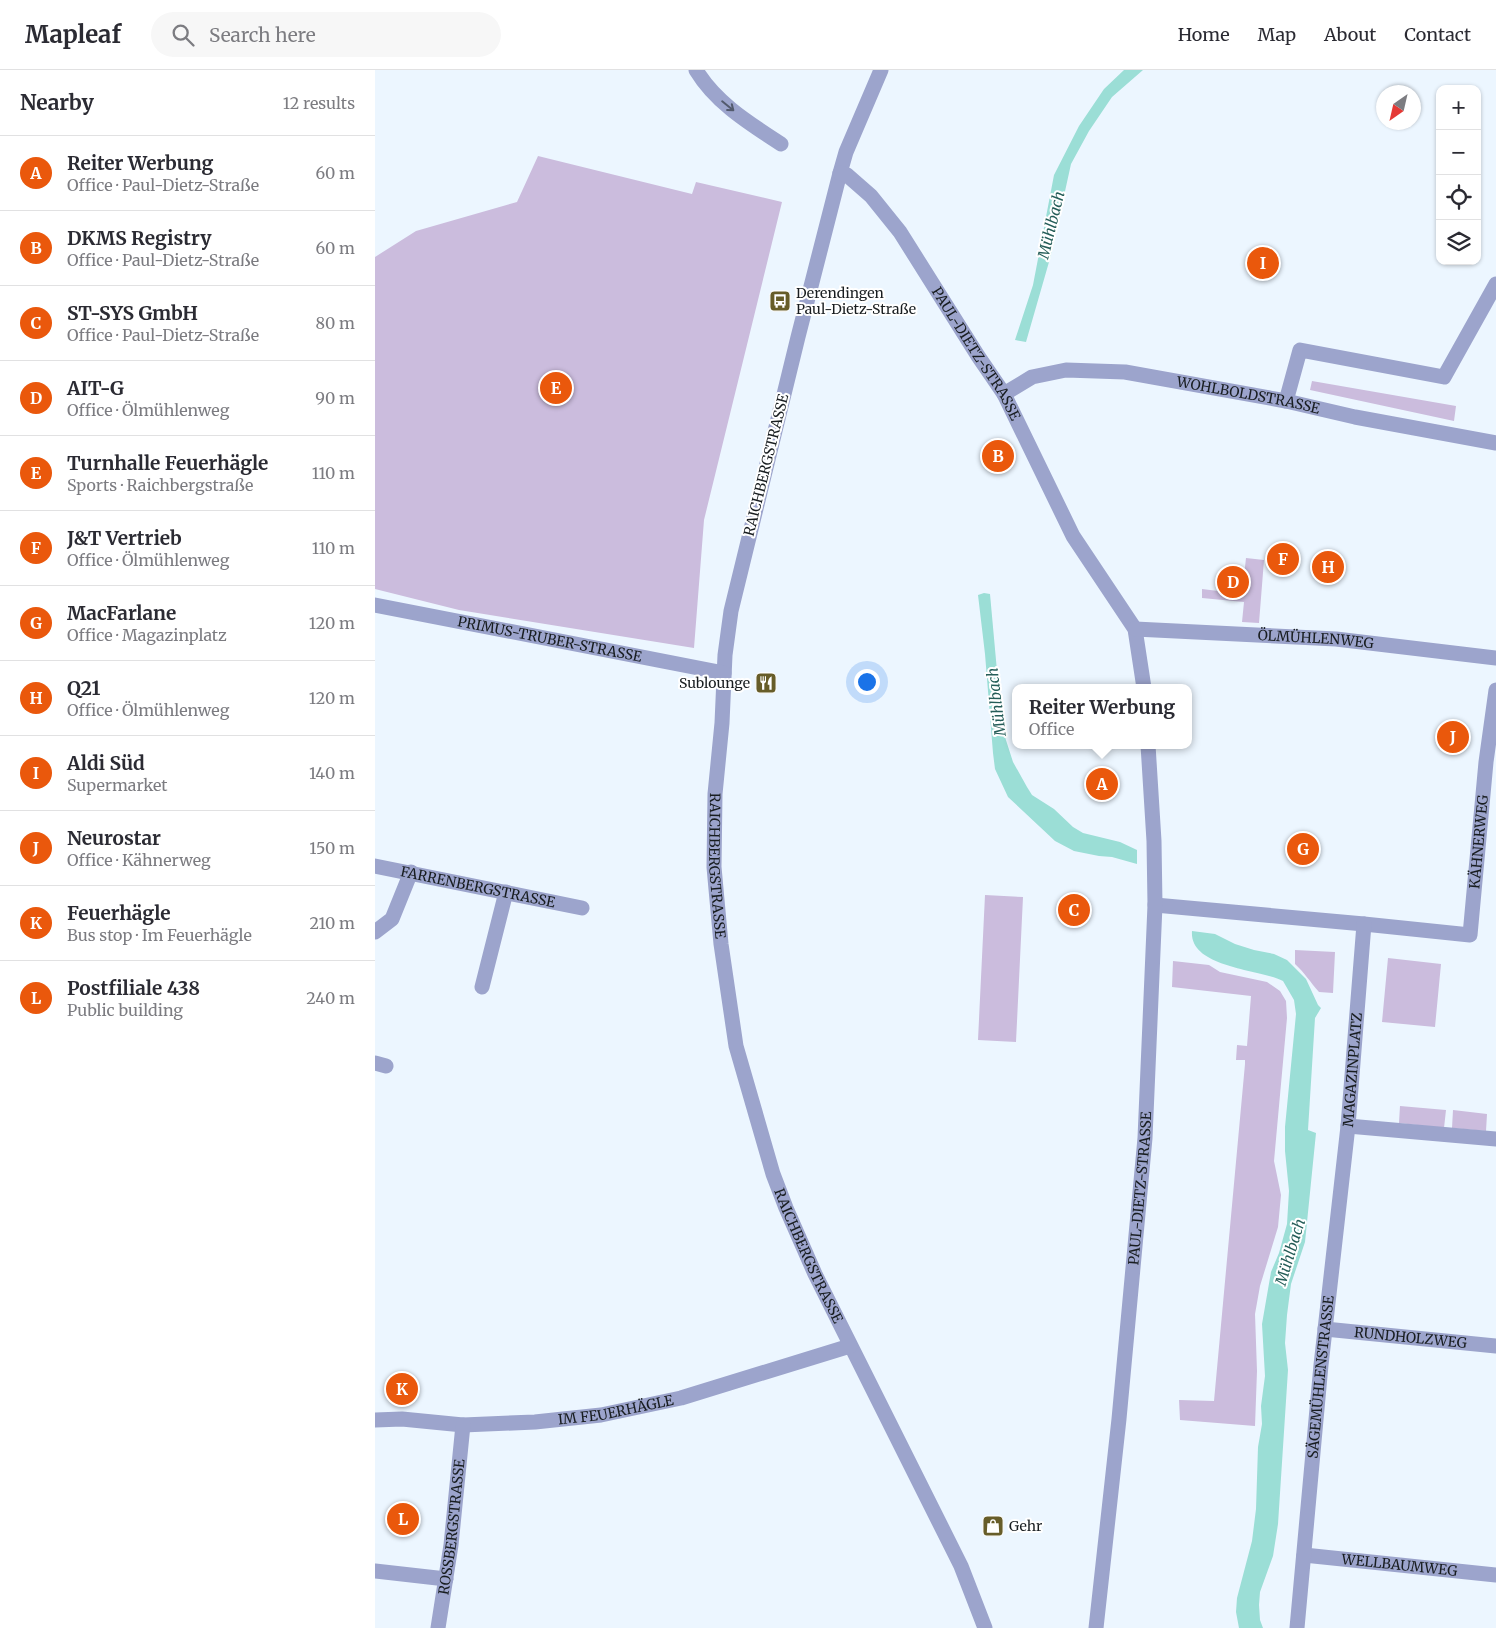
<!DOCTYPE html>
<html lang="en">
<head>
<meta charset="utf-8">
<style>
	:root { --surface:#fff; --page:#f7f7f7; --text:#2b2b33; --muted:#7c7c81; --line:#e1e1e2; --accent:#ea580c }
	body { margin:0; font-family:Merriweather,serif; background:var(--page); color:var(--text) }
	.controls { position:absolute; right:15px; top:15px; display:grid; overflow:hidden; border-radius:10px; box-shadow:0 1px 4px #0004 }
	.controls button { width:45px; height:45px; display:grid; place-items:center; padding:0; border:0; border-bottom:1px solid var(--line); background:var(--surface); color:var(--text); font:25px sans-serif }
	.compass { position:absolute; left:1001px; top:15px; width:45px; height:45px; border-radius:50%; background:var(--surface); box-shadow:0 1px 4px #0004; rotate:214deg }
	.you { position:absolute; left:491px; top:611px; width:18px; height:18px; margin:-12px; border:4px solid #fff; border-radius:50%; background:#1a73e8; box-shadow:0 0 0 8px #1a73e833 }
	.badge { display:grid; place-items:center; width:32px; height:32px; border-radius:50%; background:var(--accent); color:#fff; font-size:16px; font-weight:700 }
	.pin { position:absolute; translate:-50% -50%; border:2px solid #fff; box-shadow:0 1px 5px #0006 }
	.popup { position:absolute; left:637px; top:614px; width:180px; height:65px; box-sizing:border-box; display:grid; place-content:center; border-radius:10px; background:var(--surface); filter:drop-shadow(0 1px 4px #0005); font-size:16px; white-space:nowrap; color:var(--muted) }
	.popup b { font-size:19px; color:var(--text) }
	.popup::after { content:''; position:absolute; left:50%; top:100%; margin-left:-10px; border:10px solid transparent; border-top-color:var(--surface) }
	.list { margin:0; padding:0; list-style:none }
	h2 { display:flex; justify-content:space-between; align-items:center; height:65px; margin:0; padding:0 20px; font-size:21px }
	h2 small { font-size:16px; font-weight:400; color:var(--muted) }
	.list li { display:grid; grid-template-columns:32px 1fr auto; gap:15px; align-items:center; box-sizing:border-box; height:75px; padding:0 20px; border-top:1px solid var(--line) }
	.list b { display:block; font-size:19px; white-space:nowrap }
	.list p { margin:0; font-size:16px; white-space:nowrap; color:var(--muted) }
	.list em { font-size:16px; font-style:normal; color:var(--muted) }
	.icon { flex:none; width:28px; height:28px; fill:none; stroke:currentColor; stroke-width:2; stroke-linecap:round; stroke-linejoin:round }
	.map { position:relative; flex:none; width:1121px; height:1558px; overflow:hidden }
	header { display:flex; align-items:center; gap:30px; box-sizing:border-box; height:70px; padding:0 25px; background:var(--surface); border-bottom:1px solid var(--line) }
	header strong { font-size:24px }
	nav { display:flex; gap:28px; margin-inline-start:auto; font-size:18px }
	.search { width:350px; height:45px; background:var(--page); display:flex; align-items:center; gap:12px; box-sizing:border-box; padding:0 18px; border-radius:28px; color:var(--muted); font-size:19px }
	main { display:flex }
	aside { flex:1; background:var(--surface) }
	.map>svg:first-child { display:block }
	.green { fill:#cbbcdd }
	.water { fill:#9bded6 }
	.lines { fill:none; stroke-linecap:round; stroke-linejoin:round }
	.minor { stroke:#9ca4cc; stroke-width:15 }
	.oneway { stroke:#535a6d }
	.labels { text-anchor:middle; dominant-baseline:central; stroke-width:4; stroke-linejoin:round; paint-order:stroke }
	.poi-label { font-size:14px; fill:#181d20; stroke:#fff; text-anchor:start }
	.street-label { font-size:14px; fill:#181d20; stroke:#fff }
	.water-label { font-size:15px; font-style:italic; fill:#255d58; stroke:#fff }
</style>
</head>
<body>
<header>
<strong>Mapleaf</strong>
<div class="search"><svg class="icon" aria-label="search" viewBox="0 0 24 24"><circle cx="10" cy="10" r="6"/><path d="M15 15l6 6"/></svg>Search here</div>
<nav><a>Home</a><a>Map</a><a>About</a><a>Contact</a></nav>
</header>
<main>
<aside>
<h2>Nearby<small>12 results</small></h2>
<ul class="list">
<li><span class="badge">A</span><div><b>Reiter Werbung</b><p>Office · Paul-Dietz-Straße</p></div><em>60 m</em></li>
<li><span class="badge">B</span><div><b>DKMS Registry</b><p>Office · Paul-Dietz-Straße</p></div><em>60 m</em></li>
<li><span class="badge">C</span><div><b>ST-SYS GmbH</b><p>Office · Paul-Dietz-Straße</p></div><em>80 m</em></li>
<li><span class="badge">D</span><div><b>AIT-G</b><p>Office · Ölmühlenweg</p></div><em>90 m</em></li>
<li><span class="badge">E</span><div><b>Turnhalle Feuerhägle</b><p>Sports · Raichbergstraße</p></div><em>110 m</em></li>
<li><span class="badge">F</span><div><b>J&amp;T Vertrieb</b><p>Office · Ölmühlenweg</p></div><em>110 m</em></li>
<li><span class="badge">G</span><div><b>MacFarlane</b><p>Office · Magazinplatz</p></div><em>120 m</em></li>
<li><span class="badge">H</span><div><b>Q21</b><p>Office · Ölmühlenweg</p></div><em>120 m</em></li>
<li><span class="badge">I</span><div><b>Aldi Süd</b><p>Supermarket</p></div><em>140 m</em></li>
<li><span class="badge">J</span><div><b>Neurostar</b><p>Office · Kähnerweg</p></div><em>150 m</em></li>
<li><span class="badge">K</span><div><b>Feuerhägle</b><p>Bus stop · Im Feuerhägle</p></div><em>210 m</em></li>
<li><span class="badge">L</span><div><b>Postfiliale 438</b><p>Public building</p></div><em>240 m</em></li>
</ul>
</aside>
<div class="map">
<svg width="1121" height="1558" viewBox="0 0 1121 1558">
	<rect width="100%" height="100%" fill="#ecf6ff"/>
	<path class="green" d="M163,86L317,124L321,112L407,132L329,450L319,578L84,540L0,519V187L41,161L142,132Z
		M937,311L1081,336L1079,351L935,320Z
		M871,488L889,490L884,553L867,552L869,532L827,528V519L867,524Z
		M610,825L648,827L641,972L603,970Z
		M920,880L960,882L958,923L944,922C935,912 930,903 920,894Z
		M1013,888L1066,894L1060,957L1007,952Z
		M798,891L834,895L845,902L892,912L905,921L911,931L912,948L899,1091L906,1125L903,1157L885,1216L880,1244L882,1301L880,1356L805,1350L804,1330L839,1331L870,994V990H861L862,975L872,976L876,926L797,917Z
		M1025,1036L1071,1040L1069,1058L1024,1053Z
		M1078,1040L1112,1044L1111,1061L1077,1058Z"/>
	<path class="water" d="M749,0H768L737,27L714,61L696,94L676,185L651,272L640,270L658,215L679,105L704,56L729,19Z
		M609,523L615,524L626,645L630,667L638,692L652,717L657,725L679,739L698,757L708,763L745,772L762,780V794L737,787L724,786L699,781L680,771L633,727L620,699L618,683L610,584L603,525Z
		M817,861L840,864L860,874L879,880L899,884L912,890L931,909L943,935L946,938L940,948L933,1060L941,1063L930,1172L916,1214L912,1245L910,1273L913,1300L903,1454L898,1486L885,1522L884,1535L885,1550L888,1558H864L861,1542L862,1528L877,1471L881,1439L883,1377L887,1354L886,1336L890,1306L887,1254L896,1202L904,1183L912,1154L914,1121L910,1081V1057L921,944L919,930L908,911C885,899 814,898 817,861Z"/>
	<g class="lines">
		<g class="minor">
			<path d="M321,0C341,33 374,53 406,74"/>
			<path id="s1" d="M506,0L471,82L465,103L423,267L356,541L350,585L347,653L340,724L339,797L346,874L361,976L398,1104L411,1138L440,1204L586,1496L610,1558"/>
			<path id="s2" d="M465,103L472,105L496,126L525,162L603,286L629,324L698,466L760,559L769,618"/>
			<path id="s3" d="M629,324L657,307L691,300L750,302L911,331L980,347L1121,373"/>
			<path d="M911,331L925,280L1069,307L1121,214"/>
			<path id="s4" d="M0,535L349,603"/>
			<path id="s5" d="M760,559L961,569L1121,588"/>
			<path id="s6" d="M0,796L207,838"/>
			<path id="s7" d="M780,835L989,854L1095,865L1111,692L1121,620"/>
			<path d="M0,862L17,849L36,802"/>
			<path d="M107,917L131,822"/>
			<path d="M0,993L11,996"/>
			<path d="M973,1056L1121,1069"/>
			<path id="s8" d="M950,1259L1121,1276"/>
			<path id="s9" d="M0,1350L27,1349L88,1355L160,1352L226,1345L306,1328L475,1276"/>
			<path id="s10" d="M929,1485L1121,1505"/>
			<path d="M0,1501L71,1509"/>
			<path id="s11" d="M63,1558L76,1475L88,1355"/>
			<path id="s12" d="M721,1558L744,1349L770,1068L780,835L779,771L773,675"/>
			<path id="s13" d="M922,1558L946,1295L973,1056L989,854"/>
		</g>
	</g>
	<defs><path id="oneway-shaft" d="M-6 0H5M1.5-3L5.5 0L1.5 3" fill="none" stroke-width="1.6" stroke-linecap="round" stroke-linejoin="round" transform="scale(1.25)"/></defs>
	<use class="oneway" href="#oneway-shaft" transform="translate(353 36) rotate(39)"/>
	<defs>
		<g id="bus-square" transform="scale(1.125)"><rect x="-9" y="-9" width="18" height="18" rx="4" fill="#675d29" stroke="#fff"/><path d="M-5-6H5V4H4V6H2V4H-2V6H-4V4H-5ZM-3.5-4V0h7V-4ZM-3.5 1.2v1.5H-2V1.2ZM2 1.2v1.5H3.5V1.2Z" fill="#fff"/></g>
		<g id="restaurant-square" transform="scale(1.125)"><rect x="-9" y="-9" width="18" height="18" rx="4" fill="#675d29" stroke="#fff"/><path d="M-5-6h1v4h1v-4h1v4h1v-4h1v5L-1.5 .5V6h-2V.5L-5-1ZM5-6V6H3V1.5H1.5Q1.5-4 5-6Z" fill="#fff"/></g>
		<g id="shop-square" transform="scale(1.125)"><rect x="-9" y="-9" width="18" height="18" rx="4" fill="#675d29" stroke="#fff"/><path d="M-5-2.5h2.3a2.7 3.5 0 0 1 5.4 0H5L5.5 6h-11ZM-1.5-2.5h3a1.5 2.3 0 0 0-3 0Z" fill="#fff"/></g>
	</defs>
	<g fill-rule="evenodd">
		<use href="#bus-square" x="405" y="231"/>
		<use href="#restaurant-square" x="391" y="613"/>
		<use href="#shop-square" x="618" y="1456"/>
	</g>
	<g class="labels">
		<g class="poi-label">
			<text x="421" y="223">Derendingen<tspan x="421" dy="16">Paul-Dietz-Straße</tspan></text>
			<text x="375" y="613" text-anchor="end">Sublounge</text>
			<text x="634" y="1456">Gehr</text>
		</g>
		<g class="street-label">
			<text stroke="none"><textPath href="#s2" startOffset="229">PAUL-DIETZ-STRASSE</textPath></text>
			<text stroke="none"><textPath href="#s3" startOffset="252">WOHLBOLDSTRASSE</textPath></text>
			<text transform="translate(391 395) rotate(-76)">RAICHBERGSTRASSE</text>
			<text stroke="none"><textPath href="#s4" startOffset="178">PRIMUS-TRUBER-STRASSE</textPath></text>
			<text stroke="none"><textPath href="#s5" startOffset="181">ÖLMÜHLENWEG</textPath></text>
			<text stroke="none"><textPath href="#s7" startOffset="410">KÄHNERWEG</textPath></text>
			<text stroke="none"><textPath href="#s1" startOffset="818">RAICHBERGSTRASSE</textPath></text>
			<text stroke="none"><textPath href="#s6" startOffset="105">FARRENBERGSTRASSE</textPath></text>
			<text stroke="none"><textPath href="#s13" startOffset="561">MAGAZINPLATZ</textPath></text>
			<text stroke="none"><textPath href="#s12" startOffset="442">PAUL-DIETZ-STRASSE</textPath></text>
			<text stroke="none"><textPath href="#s1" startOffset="1222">RAICHBERGSTRASSE</textPath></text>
			<text stroke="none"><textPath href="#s8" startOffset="86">RUNDHOLZWEG</textPath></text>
			<text stroke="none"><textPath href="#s13" startOffset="252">SÄGEMÜHLENSTRASSE</textPath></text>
			<text stroke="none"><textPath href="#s9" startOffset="242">IM FEUERHÄGLE</textPath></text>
			<text stroke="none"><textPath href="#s11" startOffset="102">ROSSBERGSTRASSE</textPath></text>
			<text stroke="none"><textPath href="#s10" startOffset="96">WELLBAUMWEG</textPath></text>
		</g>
		<g class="water-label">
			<text transform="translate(676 155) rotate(-76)">Mühlbach</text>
			<text transform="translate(621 632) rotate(-97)">Mühlbach</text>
			<text transform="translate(915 1182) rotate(-73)">Mühlbach</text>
		</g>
	</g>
</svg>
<div class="controls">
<button>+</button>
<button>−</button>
<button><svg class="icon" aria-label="locate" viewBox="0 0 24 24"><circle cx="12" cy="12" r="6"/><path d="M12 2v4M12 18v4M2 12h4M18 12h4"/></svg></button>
<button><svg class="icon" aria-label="layers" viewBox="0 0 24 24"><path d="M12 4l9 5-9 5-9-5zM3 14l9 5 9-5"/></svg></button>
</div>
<svg class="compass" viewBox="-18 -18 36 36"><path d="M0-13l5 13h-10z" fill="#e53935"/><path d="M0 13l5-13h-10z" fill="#7c7c81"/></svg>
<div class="you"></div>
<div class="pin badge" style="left:727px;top:714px">A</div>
<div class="popup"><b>Reiter Werbung</b>Office</div>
<div class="pin badge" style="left:623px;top:386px">B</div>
<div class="pin badge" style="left:699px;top:840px">C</div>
<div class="pin badge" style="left:858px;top:512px">D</div>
<div class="pin badge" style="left:181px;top:318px">E</div>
<div class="pin badge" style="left:908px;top:489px">F</div>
<div class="pin badge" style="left:928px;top:779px">G</div>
<div class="pin badge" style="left:953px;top:497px">H</div>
<div class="pin badge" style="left:888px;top:193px">I</div>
<div class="pin badge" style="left:1078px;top:667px">J</div>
<div class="pin badge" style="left:27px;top:1319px">K</div>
<div class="pin badge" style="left:28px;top:1449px">L</div>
</div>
</main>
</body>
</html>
